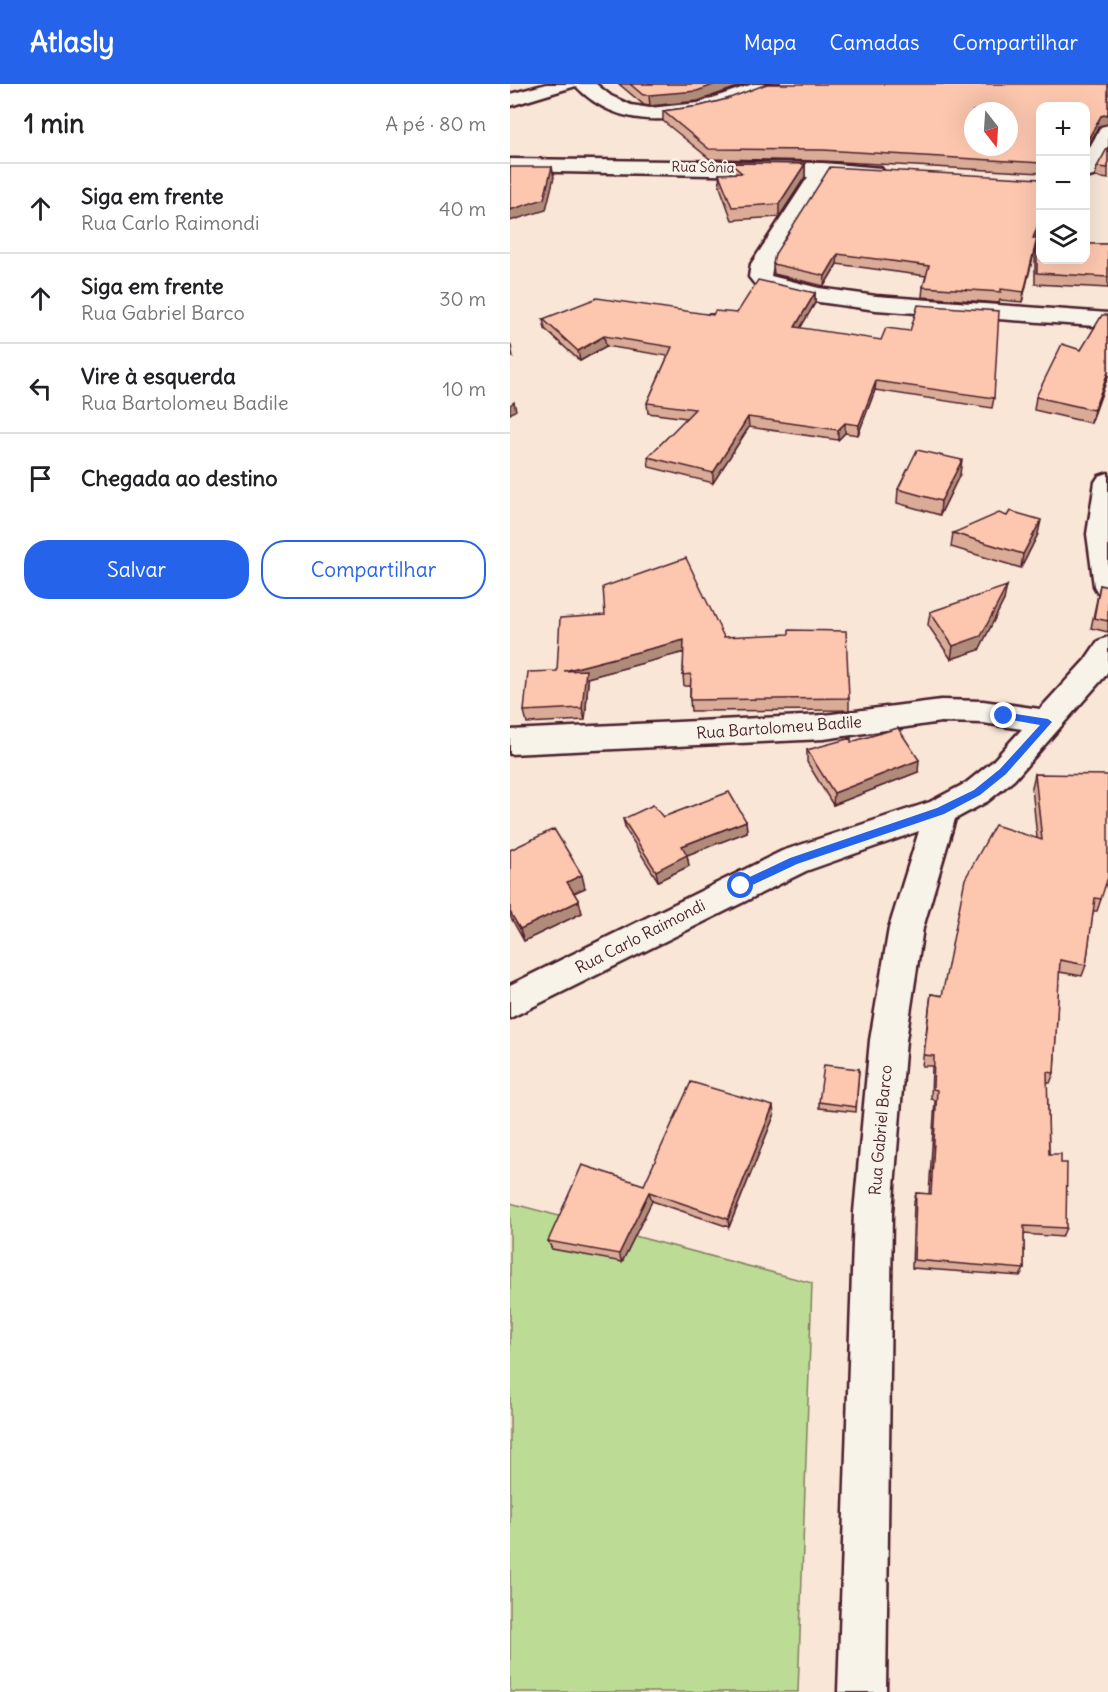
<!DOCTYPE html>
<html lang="pt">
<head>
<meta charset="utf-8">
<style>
	:root { --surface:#fff; --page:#f6f6f6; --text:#202124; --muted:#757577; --line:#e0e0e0; --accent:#2563eb }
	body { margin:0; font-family:Delius,sans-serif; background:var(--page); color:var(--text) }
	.controls { position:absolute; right:18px; top:18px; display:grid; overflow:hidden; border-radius:12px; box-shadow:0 6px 24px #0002 }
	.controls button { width:54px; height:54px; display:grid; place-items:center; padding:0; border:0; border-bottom:2px solid var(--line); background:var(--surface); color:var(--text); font:30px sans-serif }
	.compass { position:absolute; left:454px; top:18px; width:54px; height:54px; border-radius:50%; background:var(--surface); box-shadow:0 6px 24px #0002; rotate:163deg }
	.stop { position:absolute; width:18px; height:18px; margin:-14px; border:4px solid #2563eb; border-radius:50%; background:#fff }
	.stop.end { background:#2563eb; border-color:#fff; box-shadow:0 2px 6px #0008 }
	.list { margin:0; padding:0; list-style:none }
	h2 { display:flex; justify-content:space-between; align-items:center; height:78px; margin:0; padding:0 24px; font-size:26px }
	h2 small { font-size:20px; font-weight:400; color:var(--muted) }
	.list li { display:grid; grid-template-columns:39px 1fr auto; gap:18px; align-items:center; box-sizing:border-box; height:90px; padding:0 24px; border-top:2px solid var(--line) }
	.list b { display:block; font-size:22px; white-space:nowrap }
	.list p { margin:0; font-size:20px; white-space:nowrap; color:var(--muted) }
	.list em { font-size:20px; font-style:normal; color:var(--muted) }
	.actions { display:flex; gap:12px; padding:18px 24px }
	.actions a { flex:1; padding:14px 0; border:2px solid var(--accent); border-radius:24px; text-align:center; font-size:21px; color:var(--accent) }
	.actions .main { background:var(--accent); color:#fff }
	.icon { flex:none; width:33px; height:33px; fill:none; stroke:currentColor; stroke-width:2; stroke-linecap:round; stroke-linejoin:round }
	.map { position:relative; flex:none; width:598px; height:1608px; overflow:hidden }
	header { display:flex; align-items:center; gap:36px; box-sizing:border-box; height:84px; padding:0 30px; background:var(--accent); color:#fff }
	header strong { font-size:28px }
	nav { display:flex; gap:33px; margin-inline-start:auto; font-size:21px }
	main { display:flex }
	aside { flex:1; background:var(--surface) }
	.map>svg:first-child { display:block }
	.green { fill:#bcdc95; stroke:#837e60; stroke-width:1.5 }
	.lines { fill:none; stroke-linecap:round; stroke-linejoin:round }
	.minor-casing { stroke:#4a1f2b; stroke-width:5 }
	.minor { fill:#f7f3e8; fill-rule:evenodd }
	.wall { fill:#daab96; stroke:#4a1f2b; stroke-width:1.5 }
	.shaded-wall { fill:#b18b7a; stroke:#4a1f2b; stroke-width:1.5 }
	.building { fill:#fdc7af; stroke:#4a1f2b; stroke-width:1.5; fill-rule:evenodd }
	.route { fill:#2563eb }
	.labels { text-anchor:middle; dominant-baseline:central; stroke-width:5; stroke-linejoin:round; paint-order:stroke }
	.far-street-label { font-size:14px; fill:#4a1f2b; stroke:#f7f3e8 }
	.street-label { font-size:16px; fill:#4a1f2b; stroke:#f7f3e8 }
</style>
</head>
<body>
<header>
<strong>Atlasly</strong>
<nav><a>Mapa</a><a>Camadas</a><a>Compartilhar</a></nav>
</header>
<main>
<aside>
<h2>1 min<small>A pé · 80 m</small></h2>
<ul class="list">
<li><svg class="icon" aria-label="ahead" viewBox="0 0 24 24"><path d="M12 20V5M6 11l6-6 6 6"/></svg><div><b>Siga em frente</b><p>Rua Carlo Raimondi</p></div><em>40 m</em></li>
<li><svg class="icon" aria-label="ahead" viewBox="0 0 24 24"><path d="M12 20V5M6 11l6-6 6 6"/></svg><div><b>Siga em frente</b><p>Rua Gabriel Barco</p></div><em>30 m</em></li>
<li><svg class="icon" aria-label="left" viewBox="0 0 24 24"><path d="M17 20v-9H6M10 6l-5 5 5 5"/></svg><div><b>Vire à esquerda</b><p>Rua Bartolomeu Badile</p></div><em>10 m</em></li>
<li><svg class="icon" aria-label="arrive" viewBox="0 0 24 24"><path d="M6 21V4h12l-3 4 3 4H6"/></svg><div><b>Chegada ao destino</b></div></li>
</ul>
<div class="actions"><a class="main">Salvar</a><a>Compartilhar</a></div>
</aside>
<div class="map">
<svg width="598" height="1608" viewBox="0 0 598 1608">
	<rect width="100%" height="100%" fill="#f9e6d7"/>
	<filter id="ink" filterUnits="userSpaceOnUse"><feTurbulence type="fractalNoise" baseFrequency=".0167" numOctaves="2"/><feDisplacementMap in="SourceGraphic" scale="12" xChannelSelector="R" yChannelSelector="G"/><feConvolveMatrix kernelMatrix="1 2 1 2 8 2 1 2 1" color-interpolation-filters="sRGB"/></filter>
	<g filter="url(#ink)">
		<path class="green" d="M0,1119L302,1199L288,1608H0Z"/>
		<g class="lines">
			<g class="minor-casing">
				<path id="minor" d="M37,0H86L101,12L121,21L140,24L188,19L243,0H269L267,4C205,30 120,60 66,2L0,22V10Z
					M598,41V66L583,92L576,94V70L591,43Z
					M0,75L313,79L371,84L374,88L371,92L364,94L318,93L263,180L261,192L309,204L366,212L598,229V243L366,226L309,218L247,203L239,193L241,180L298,93L0,87Z
					M598,389V512L588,509L584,502L577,450L585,398L589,392Z
					M598,553V587L595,592L504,696L478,717L445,735L413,844L396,956L382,1128L376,1608H328L344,1128L360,956L379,844L409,747L296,787L0,934V901L272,767L420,718L456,699L482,678L512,645L473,639L431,638L314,655L0,670V646L314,631L431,616L473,617L530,625L575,576L588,557Z"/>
			</g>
			<use href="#minor" class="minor"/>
		</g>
		<path class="wall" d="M109,0H236L188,17L140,22L134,21Z
			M598,0V40L589,42L576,66V82V22H531V89L313,77L200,75L153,37V27L190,22L217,15Z
			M598,63V95L585,93L587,83Z
			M220,79L295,80V93L269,133L222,136L210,103L209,90H220Z
			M531,95L525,154H527L512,218L490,216L489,219L412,213L413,203L416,192L327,180L314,202L264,190L263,180Z
			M598,160V204L525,200V171L527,161Z
			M305,209V219L290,244L484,314L482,324L365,306L348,351L335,349L328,356L239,343L203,399L139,383L138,373L177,334L138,329L137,319L158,272L96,262L70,277L35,245L33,235L227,229Z
			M598,231V292L581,339L524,326L526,313L571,266Z
			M450,390L430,431L387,419L388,405Z
			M443,449L528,450L511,484L441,463Z
			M590,501L598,503V548L581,544Z
			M494,516L469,566L441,575L418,541L420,528Z
			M214,553L339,614V626L181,627L180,616V602H174L173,591L174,568L77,594L78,598L75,636L17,639L14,627L47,587Z
			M341,658L408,688L323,721L297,678V666Z
			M525,690L591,815L587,827H583L576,881L572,892L549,888L544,989L540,999H537L539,1070L556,1144L552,1153L514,1150V1185L510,1192L402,1184L404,1118L406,1109L419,1110L425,1016L421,1015L422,982H412L421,910L432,912L527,754L522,703Z
			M153,733L236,737L237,748L177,771L179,782L148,797L116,746L113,735Z
			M0,766L75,804L64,809L72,829L14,857L0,832Z
			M349,985L346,1028L309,1024V1018Z
			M264,1032L219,1143L142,1117L112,1178L42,1165L38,1157L134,1101Z"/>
		<path class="shaded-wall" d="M206,0H236L188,17L140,22L139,11Z
			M598,30V40L589,42L576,66V59L591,32Z
			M295,80V93L269,133V120Z
			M42,83L44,93L36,126L0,137V126Z
			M531,133V138L522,164L523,154Z
			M527,154L525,165L512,218L514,208Z
			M328,170L327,180L314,202L315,192Z
			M305,209V219L285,253V243Z
			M94,252L96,262L70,277L68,267Z
			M1,262L3,273L0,274V263Z
			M598,288V292L581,339L584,326Z
			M366,297L365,306L348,351L349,341Z
			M4,318L6,326L0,330V321Z
			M238,333L239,343L203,399V389Z
			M335,339V349L328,356V346Z
			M452,376L450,390L430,431L431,417Z
			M531,436L528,450L511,484L513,470Z
			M497,502L494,516L469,566L441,575L443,562Z
			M174,556L175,568L77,594L78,598L75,636L72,624L54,587Z
			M409,676L408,688L323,721L324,709Z
			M236,737L237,748L177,771L179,782L148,797L146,787L172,762Z
			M72,791L75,804L60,810L57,798Z
			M69,817L72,829L14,857L10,845Z
			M263,1022L264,1032L219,1143L218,1135Z
			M139,1108L142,1117L112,1178L109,1170Z"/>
		<path class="building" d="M120,0H206L187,7L139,11H133Z
			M257,0H598V30L591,32L576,59V81V22H531V79L313,66L199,65L153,27L190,22L217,15ZM463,27H499V63H463Z
			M598,63V84L587,83Z
			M220,79L295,80L269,120L222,123L209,90L232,89Z
			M0,83H42L34,115L0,126Z
			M320,83L531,95V133L523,154H527L514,208L491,205V208L413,203L419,182L328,170L315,192L263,180L265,170Z
			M576,160H598V193L527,189V161H531V176H576Z
			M248,196L305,209L285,243L371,256L376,244L400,247L408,221L489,227L484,314L366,297L349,341L335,339L328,346L238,333L203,389L138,373L185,325L137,319L162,263L94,252L68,267L33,235L87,214L203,231L205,227L227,229Z
			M592,231H598V288L584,326L526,313L552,260L571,266Z
			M407,366L452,376L431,417L388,405Z
			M500,427L531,436L513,470L443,449L489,429L497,432Z
			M176,474L214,553L279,550V546L336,547L339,614L180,616L181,590L173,591L174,556L54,587L76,586L72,624L14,627L18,588L47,587L50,534L95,531L93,503Z
			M590,501L598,503V537L584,534Z
			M497,502L471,552L443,562L420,528Z
			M388,644L409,676L324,709L297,666L341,654V658Z
			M525,690L598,691V793L591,815L585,814L576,881L550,876L544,989L537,988L539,1070H551V1079H557L556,1144L514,1142V1185L404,1176L406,1109L421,1110L427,1006L423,1005L424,972L414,971L421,910L432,912L455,795L485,741L532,756Z
			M219,708L236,737L172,762L177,771L146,787L113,735L143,721L153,733Z
			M44,745L72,791L57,798L69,817L10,845L0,828V766Z
			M314,981L349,985L346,1023L309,1018Z
			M181,998L263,1022L218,1135L139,1108L109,1170L38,1157L72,1081L134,1101Z"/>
	</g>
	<path class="route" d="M494,628L538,635L542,638L496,690L470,711L434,730L287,780L234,805H227V799L280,774L427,724L464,706L490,685L530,641L491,634V629Z"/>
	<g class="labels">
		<g class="far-street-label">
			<text transform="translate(193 83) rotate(1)">Rua Sônia</text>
		</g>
		<g class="street-label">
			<text transform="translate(269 643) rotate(-4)">Rua Bartolomeu Badile</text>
			<text transform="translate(130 852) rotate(-27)">Rua Carlo Raimondi</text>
			<text transform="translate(370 1046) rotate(-85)">Rua Gabriel Barco</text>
		</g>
	</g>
</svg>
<div class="controls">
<button>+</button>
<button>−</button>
<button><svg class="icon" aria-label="layers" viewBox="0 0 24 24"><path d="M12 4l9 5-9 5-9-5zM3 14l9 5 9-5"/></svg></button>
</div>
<svg class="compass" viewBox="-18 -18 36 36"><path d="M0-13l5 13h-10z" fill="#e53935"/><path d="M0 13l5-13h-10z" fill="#757577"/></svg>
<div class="stop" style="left:231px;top:802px"></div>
<div class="stop end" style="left:494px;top:632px"></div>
</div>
</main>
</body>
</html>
